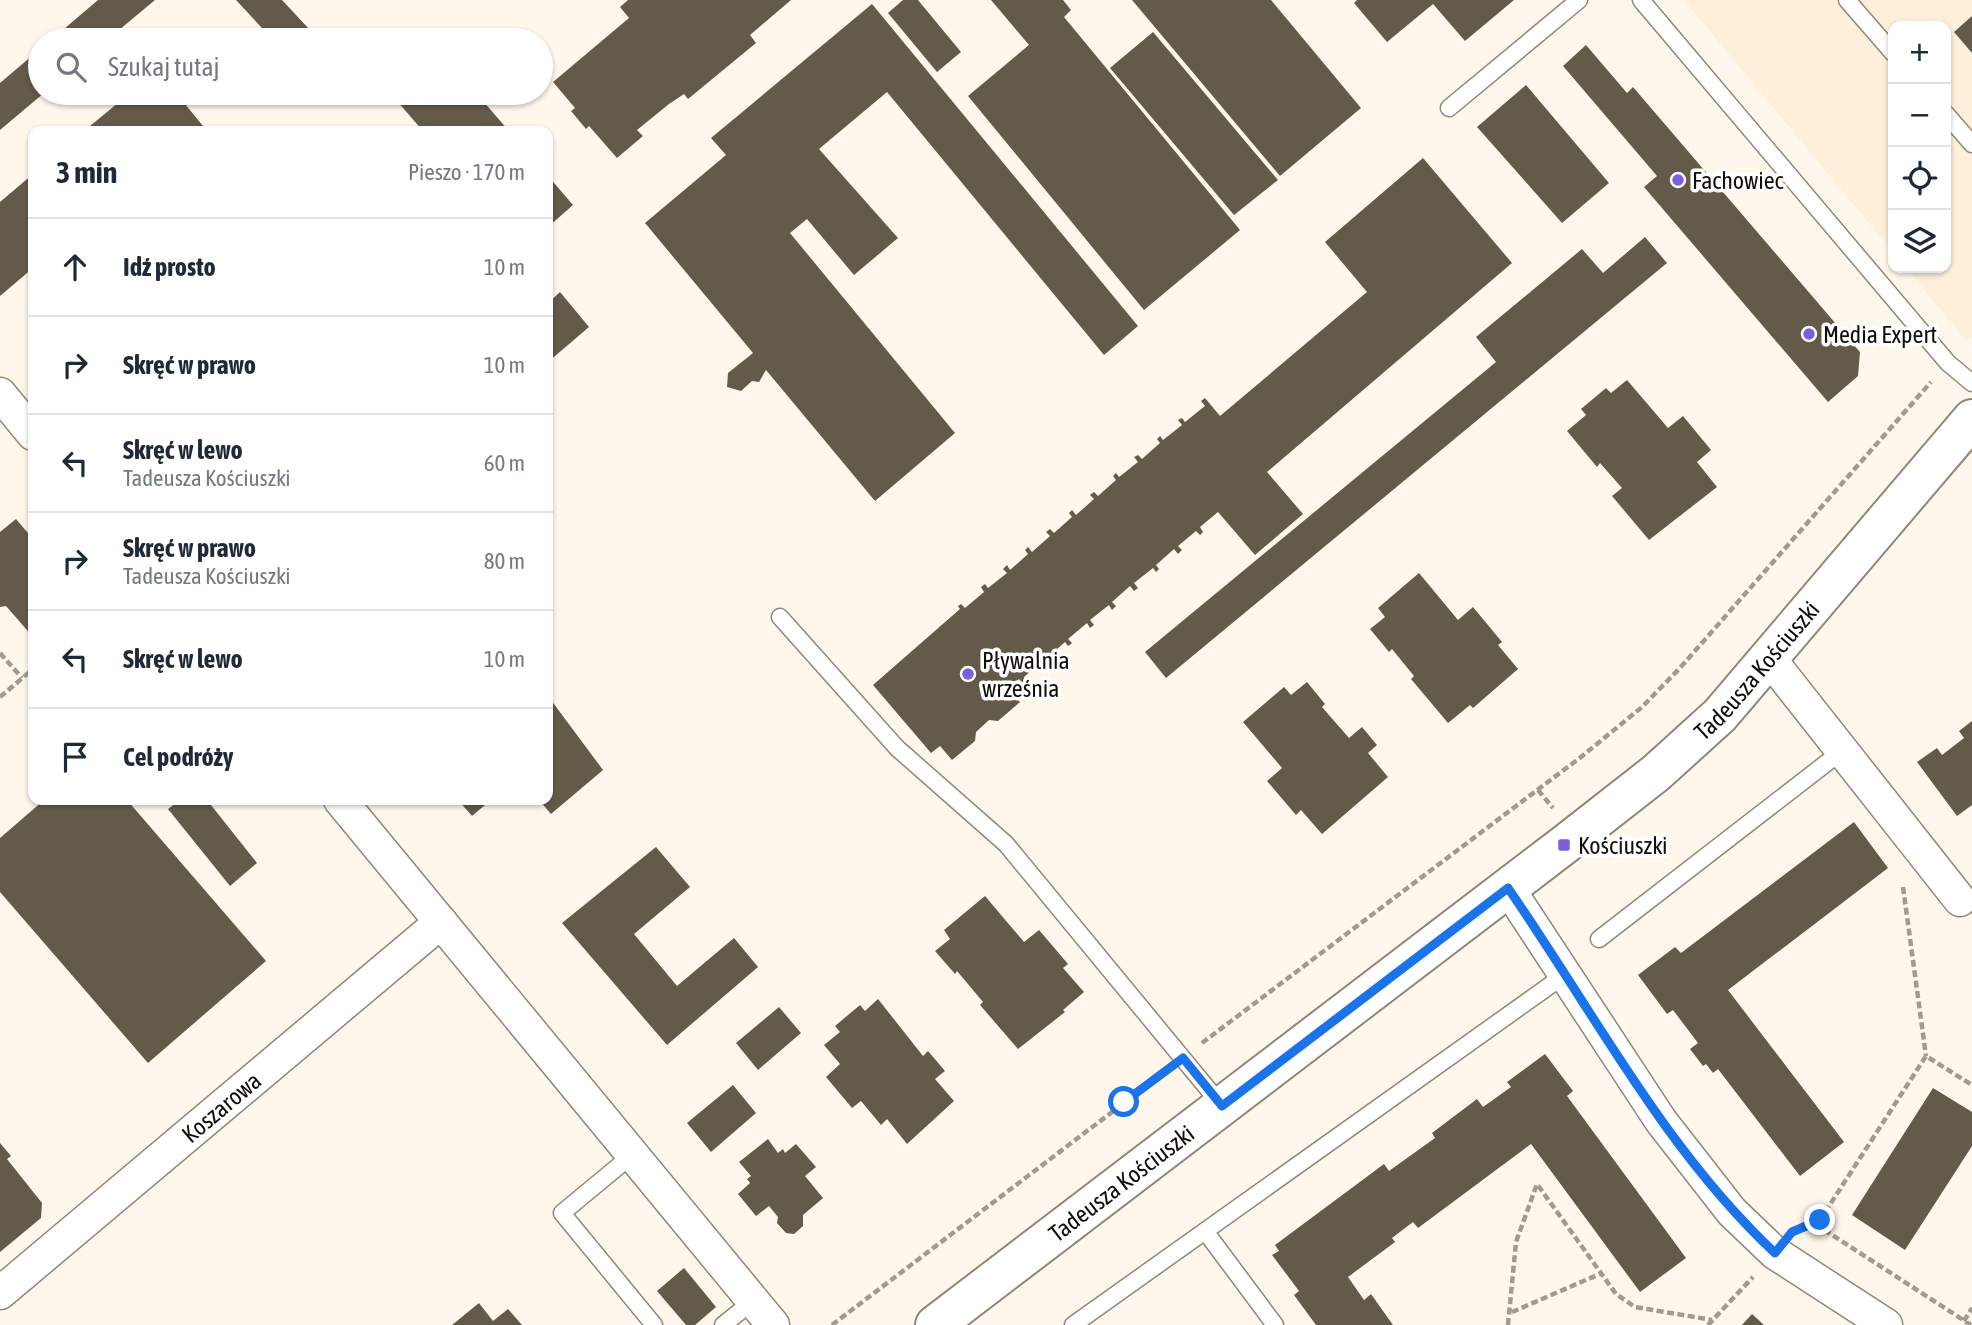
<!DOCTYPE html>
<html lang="pl">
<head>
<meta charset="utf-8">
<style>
	:root { --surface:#fff; --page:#f6f6f7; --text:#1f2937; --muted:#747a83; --line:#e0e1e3 }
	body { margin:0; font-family:"Asap Condensed",sans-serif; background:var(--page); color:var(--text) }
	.controls { position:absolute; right:21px; top:21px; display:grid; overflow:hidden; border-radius:14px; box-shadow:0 2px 5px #0004 }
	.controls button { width:63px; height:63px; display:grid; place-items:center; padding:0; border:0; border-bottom:2px solid var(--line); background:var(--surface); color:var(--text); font:35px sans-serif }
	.stop { position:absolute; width:21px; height:21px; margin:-16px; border:5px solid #1a73e8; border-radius:50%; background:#fff }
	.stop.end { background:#1a73e8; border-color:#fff; box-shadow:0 2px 7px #0008 }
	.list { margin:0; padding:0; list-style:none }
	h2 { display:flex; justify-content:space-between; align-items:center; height:91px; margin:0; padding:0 28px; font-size:30px }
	h2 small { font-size:23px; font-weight:400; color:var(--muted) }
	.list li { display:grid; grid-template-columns:46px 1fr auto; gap:21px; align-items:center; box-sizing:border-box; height:98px; padding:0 28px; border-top:2px solid var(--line) }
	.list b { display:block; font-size:26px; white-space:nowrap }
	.list p { margin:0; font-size:23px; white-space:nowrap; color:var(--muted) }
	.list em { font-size:23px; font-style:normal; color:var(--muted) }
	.icon { flex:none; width:38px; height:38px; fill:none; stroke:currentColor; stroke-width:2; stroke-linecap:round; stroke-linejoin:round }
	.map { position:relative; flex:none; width:1972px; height:1325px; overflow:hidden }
	.search { position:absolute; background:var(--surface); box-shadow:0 2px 5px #0004; left:28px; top:28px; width:525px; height:77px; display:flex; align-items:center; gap:18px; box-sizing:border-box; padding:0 24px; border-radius:38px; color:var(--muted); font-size:26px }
	.panel { position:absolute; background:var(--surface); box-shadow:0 2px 5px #0004; left:28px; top:126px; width:525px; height:679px; border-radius:14px }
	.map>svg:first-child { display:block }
	.built { fill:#fdefda }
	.building { fill:#645a49 }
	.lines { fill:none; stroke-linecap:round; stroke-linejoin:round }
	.lane-casing { stroke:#928775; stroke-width:19 }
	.street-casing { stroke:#928775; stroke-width:35 }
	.secondary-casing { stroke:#928775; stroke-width:42 }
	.path { stroke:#a09a90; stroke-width:4.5; stroke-dasharray:7 3.5; stroke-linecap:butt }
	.lane { stroke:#fff; stroke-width:16 }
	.street { stroke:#fff; stroke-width:32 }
	.secondary { stroke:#fff; stroke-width:38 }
	.route { stroke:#1a73e8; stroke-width:9 }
	.poi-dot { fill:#7b5ed9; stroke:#fff; stroke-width:2.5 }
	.labels { text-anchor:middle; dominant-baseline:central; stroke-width:7; stroke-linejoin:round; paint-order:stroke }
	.poi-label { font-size:24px; fill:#100c06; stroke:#fff; text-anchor:start }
	.street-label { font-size:24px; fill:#100c06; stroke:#fff }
</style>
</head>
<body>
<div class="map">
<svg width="1972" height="1325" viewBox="0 0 1972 1325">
	<rect width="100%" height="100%" fill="#fff7eb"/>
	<path class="built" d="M1684,0H1972V336L1967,342L1906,268H1946V26H1893V252Z"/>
	<path class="building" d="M98,0H155L107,40H51Z
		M236,0H282L311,31L301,40H273Z
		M628,0H791L750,35L756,43L688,99L684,94L669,104L637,130L643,136L617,158L589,126L586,129L571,111L575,108L553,82L629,18L620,7Z
		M903,0H918L961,52L937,72L888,13Z
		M991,0H1063L1071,10L1064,17L1240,230L1144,310L968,96L1029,45Z
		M1132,0H1271L1361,108L1280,176Z
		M1357,0H1514L1465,41L1433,4L1387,42L1354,3Z
		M872,4L1138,326L1104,355L887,92L819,149L898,238L854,275L807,219L790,233L955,433L875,501L766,370L759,382L752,381L741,391L727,387L728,373L753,353L645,223L726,155L711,138Z
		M1972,16V53L1954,32Z
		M1153,32L1278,180L1234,215L1110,68Z
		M1586,45L1627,93L1633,87L1860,352L1858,376L1828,402L1644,187L1657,176L1563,66Z
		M40,49V93H44L0,130V83Z
		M1526,85L1609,183L1562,223L1477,127Z
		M130,93H176L203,126L197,131H84Z
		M390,93H476L509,131H423Z
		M1423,158L1512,263L1267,472L1303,514L1255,555L1218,512L1200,527L1203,532L1200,535L1196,531L1178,546L1182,550L1178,554L1174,549L1156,565L1159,569L1156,572L1153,568L1134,583L1138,588L1134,591L1130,586L1112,602L1116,606L1112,610L1109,605L1090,620L1094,625L1090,628L1087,623L1068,639L1072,643L1068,646L1065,642L1047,658L1050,662L1047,665L1043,660L1024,677L1027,682L1024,685L1019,679L1008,688L1020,702L998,721L989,720L976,732L975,741L952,760L940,746L931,753L873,685L960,609L958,606L961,604L965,608L984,592L981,587L985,584L988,588L1007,573L1003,569L1007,565L1010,570L1028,554L1025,550L1028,547L1032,552L1050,536L1046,532L1050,529L1054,533L1072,517L1069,513L1072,510L1076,515L1094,499L1090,495L1094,492L1098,496L1116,480L1113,476L1116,473L1119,477L1138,462L1134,457L1138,455L1142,459L1160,443L1157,439L1160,436L1163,440L1182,425L1178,420L1182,418L1185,422L1205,406L1201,401L1205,398L1220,416L1367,292L1325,242Z
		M33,174V268L0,296V202Z
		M548,176L573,205L548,227Z
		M1645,237L1667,263L1166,678L1145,652L1496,362L1476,337L1582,249L1603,273Z
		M560,292L589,327L548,362V303Z
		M1627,380L1668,428L1683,416L1711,450L1697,462L1717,487L1649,540L1612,496L1622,488L1600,463L1597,467L1567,431L1586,415L1581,409L1606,388L1611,393Z
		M16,519L33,539V637L6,606L0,607V532Z
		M1419,573L1458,620L1473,607L1502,642L1498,645L1518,669L1473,708L1470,705L1448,723L1411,679L1414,676L1392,649L1389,652L1370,629L1385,617L1378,608Z
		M1307,682L1325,704L1322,707L1349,738L1362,727L1377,745L1368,753L1388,777L1322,834L1301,810L1296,815L1267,781L1282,768L1243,722L1284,687L1291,695Z
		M548,696L603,770L551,814L539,800H548Z
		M1972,721V805L1957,816L1917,762L1937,748L1942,755L1964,738L1959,731Z
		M44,800H127L266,961L148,1063L0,892V838Z
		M180,800H207L257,863L230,886L168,809Z
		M458,800H491L472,816Z
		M1854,822L1888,868L1728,990L1844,1142L1800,1176L1718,1069L1713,1073L1706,1064L1703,1066L1690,1049L1698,1043L1673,1010L1667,1014L1638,975L1675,947L1681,953Z
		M656,847L690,887L634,934L677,986L734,938L758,967L667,1045L562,923Z
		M985,896L1024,942L1039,930L1068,964L1063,968L1084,992L1063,1010L1065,1012L1018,1049L980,1005L983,1002L957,971L955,974L935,951L950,939L944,930Z
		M878,999L923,1056L928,1051L945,1071L935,1079L954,1101L907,1144L887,1119L881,1125L861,1101L852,1108L826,1077L840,1064L824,1045L840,1032L835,1026L860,1005L865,1011Z
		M779,1007L801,1033L758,1070L736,1043Z
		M1545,1054L1573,1091L1567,1096L1686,1258L1640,1292L1531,1144L1418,1228L1413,1222L1392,1238L1395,1242L1348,1277L1364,1300L1371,1294L1393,1325H1316L1294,1295L1299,1291L1272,1255L1279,1251L1275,1245L1384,1164L1389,1171L1435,1138L1432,1133L1477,1099L1483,1107L1511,1087L1507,1082Z
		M733,1085L756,1113L711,1152L687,1123Z
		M1933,1088L1972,1112V1146L1905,1250L1852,1215Z
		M768,1139L778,1153L783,1149L785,1153L796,1144L816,1167L805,1176L823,1198L803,1215V1226L794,1234L786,1233L777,1223L778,1217L769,1206L756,1216L738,1194L750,1183L747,1179L751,1176L739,1162Z
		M0,1143L11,1156L7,1159L42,1203L41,1218L0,1252Z
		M684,1268L716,1307L695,1325H686L657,1291Z
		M479,1303L493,1321L508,1309L522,1325H452Z
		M1752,1314L1764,1325H1742Z"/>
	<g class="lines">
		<g class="lane-casing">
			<path id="lane" d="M1641,0L1948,363L1972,383
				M1847,0L1893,53
				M1449,108L1579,0
				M1946,114L1972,144
				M780,617L897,748L1006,844L1222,1106
				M1599,939L1842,751
				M632,1155L562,1213L654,1325
				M1205,1231L1275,1325
				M723,1325L753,1301
				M1073,1325L1566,974"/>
		</g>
		<g class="street-casing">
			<g id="street">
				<path d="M0,394L33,434"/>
				<path d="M1769,658L1960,900"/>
				<path d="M340,800L773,1325"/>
				<path d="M1508,888L1661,1121L1732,1212L1775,1253L1886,1325"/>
				<path id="s1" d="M0,1293L441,922"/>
			</g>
		</g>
		<g class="secondary-casing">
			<g id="secondary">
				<path id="s2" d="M935,1325L1564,845L1656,773L1720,715L1972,419"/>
			</g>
		</g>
		<path class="path" d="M0,653L22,678
			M0,697L33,669
			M1538,790L1553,808
			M1903,887L1926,1056
			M1202,1043L1581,757L1642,707L1680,668L1931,382
			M1820,1220L1826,1231L1971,1325
			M1800,1229L1820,1220L1926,1056L1972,1085
			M1512,1312L1602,1273
			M1964,1321L1972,1308
			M832,1325L1162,1074
			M1508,1325L1516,1242L1537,1184L1616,1294L1635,1307L1712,1320
			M1708,1325L1753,1277"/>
		<use href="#lane" class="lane"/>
		<use href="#street" class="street"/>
		<use href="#secondary" class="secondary"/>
	</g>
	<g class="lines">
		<path class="route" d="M1124,1102L1183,1058L1222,1106L1508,888C1594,1012 1664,1149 1775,1253L1792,1232L1820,1220"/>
	</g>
	<g class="poi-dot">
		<circle cx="1678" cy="180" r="7"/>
		<circle cx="1809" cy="334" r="7"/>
		<circle cx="968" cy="674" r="7"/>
		<rect x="1557" y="838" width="14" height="14" rx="3.5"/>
	</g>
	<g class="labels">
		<g class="poi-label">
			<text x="1692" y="180">Fachowiec</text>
			<text x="1823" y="334">Media Expert</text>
			<text x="982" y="660">Pływalnia<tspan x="982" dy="28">września</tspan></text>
			<text x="1578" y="845">Kościuszki</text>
		</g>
		<g class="street-label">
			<text stroke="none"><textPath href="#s2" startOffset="1052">Tadeusza Kościuszki</textPath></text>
			<text stroke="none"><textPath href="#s1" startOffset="289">Koszarowa</textPath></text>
			<text stroke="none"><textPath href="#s2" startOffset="234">Tadeusza Kościuszki</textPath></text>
		</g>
	</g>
</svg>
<div class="controls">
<button>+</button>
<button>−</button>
<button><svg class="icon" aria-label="locate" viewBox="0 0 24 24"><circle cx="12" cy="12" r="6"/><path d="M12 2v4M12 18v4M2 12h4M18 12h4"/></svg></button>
<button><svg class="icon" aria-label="layers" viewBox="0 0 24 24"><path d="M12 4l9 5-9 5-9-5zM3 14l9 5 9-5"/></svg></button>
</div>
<div class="stop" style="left:1124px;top:1102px"></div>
<div class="stop end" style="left:1820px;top:1220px"></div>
<div class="search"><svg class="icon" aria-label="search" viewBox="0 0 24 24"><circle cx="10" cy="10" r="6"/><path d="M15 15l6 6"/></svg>Szukaj tutaj</div>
<section class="panel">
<h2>3 min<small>Pieszo · 170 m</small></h2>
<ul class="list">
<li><svg class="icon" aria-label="ahead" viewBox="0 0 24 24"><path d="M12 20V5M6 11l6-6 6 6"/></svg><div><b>Idź prosto</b></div><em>10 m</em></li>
<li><svg class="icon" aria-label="right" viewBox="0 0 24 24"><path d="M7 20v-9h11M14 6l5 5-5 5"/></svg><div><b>Skręć w prawo</b></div><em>10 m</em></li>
<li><svg class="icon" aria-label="left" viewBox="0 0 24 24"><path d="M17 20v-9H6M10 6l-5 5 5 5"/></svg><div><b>Skręć w lewo</b><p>Tadeusza Kościuszki</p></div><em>60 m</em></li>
<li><svg class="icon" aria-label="right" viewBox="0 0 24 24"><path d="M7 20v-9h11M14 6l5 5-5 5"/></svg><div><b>Skręć w prawo</b><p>Tadeusza Kościuszki</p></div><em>80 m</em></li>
<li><svg class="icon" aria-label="left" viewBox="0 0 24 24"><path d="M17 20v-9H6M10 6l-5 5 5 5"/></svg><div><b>Skręć w lewo</b></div><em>10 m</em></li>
<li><svg class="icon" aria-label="arrive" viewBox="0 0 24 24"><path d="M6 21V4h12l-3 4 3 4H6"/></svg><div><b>Cel podróży</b></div></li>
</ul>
</section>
</div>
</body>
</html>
